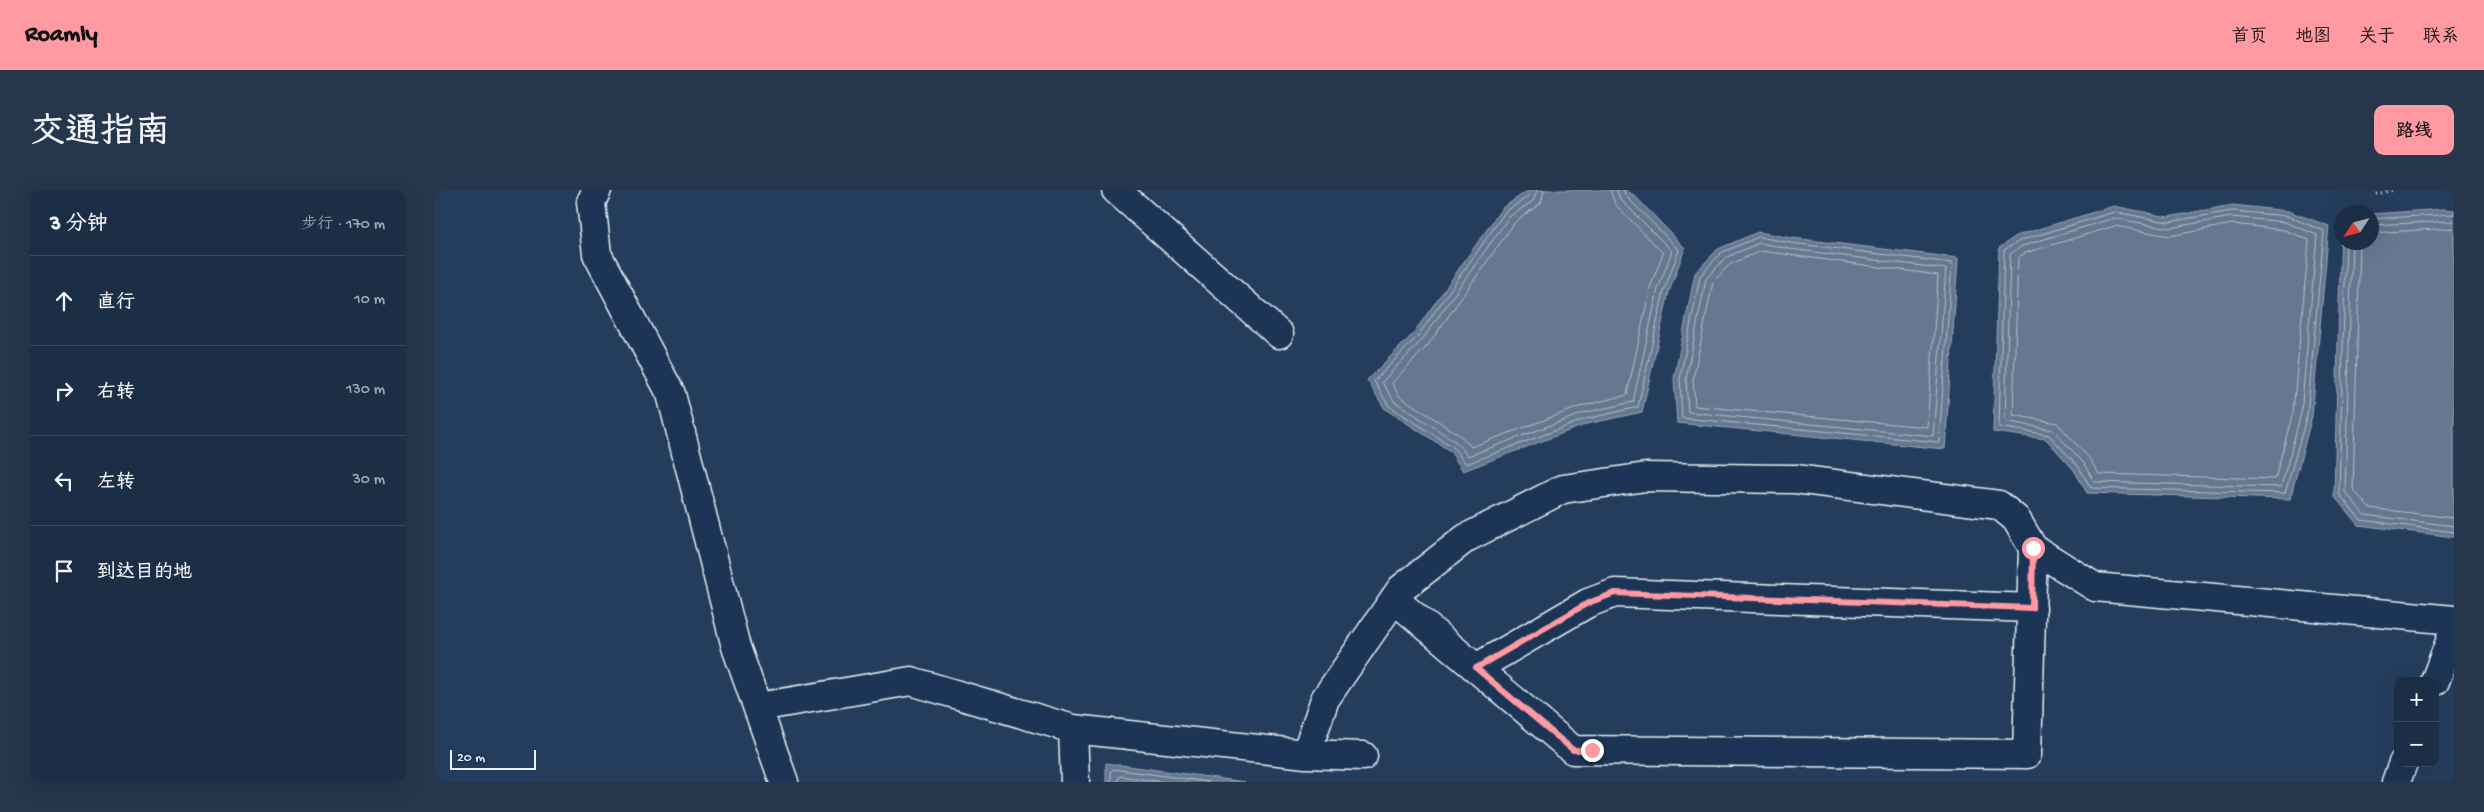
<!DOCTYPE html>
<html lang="zh">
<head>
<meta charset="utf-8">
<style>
	:root { --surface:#1c2e46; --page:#25364d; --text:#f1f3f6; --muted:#a0a8b3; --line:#3a4a5f; --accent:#ff9aa2 }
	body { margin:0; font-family:"Gochi Hand","LXGW WenKai TC",sans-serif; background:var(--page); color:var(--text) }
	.controls { position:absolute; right:15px; bottom:15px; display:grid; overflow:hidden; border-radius:10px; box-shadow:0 5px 20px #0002 }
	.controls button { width:45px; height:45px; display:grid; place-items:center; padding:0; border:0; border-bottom:1px solid var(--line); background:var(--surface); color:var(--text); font:25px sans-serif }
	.compass { position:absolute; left:1899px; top:15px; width:45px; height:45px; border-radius:50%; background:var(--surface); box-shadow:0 5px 20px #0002; rotate:234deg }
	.scale { position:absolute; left:15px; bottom:12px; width:86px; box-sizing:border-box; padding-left:5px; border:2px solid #e8f1f8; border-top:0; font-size:14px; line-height:18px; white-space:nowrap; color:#e8f1f8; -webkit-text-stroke:4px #1d3557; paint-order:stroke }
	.stop { position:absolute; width:15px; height:15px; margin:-11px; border:4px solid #ff9aa2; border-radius:50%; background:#fff }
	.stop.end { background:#ff9aa2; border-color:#fff; box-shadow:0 1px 5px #0008 }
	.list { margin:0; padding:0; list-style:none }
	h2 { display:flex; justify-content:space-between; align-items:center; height:65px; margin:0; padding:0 20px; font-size:21px }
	h2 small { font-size:16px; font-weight:400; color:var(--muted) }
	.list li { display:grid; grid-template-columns:32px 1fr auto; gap:15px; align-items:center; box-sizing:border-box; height:90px; padding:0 20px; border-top:1px solid var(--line) }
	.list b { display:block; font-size:19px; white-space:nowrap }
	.list em { font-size:16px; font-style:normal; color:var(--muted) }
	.icon { flex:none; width:28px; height:28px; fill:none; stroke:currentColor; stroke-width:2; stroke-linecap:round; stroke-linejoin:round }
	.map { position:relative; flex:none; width:2019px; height:592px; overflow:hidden; border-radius:10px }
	header { display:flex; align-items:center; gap:30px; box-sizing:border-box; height:70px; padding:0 25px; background:var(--accent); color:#111 }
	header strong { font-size:24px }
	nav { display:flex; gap:28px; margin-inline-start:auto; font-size:18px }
	.intro { display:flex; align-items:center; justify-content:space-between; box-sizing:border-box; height:120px; padding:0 30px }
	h1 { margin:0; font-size:35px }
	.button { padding:12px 22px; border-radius:10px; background:var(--accent); color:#111; font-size:18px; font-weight:700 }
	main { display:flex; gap:30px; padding:0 30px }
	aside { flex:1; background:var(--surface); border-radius:10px; box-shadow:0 5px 20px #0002 }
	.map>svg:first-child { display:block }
	.water { fill:#657890; stroke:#99a8ba }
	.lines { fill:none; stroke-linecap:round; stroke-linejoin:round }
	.shore { stroke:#b4c1ce; stroke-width:1 }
	.street-casing { stroke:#e8f1f8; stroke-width:31 }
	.path { stroke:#e8f1f8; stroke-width:3; stroke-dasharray:1 4; stroke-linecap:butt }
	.street { stroke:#1d3557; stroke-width:28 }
	.route { stroke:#ff9aa2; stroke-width:6 }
</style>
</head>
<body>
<header>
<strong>Roamly</strong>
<nav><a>首页</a><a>地图</a><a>关于</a><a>联系</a></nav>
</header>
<div class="intro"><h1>交通指南</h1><a class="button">路线</a></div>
<main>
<aside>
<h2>3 分钟<small>步行 · 170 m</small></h2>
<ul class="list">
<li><svg class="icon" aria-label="ahead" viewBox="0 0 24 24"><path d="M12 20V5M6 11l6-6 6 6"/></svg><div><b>直行</b></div><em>10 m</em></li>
<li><svg class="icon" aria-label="right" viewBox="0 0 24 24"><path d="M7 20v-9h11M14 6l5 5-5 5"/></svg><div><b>右转</b></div><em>130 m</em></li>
<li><svg class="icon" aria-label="left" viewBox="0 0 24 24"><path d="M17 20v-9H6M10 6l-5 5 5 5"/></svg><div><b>左转</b></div><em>30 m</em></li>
<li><svg class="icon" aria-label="arrive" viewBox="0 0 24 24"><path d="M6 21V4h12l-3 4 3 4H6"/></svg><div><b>到达目的地</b></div></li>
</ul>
</aside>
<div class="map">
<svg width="2019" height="592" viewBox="0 0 2019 592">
	<rect width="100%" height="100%" fill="#253d5d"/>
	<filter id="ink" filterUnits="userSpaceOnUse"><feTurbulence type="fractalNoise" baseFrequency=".02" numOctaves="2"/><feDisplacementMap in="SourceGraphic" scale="10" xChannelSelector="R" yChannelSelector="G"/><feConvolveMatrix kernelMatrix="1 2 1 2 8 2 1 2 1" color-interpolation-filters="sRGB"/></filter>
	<g filter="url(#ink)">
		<path class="water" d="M1094,0H1190L1199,5L1250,58L1234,102L1207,222L1152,234L1028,281L1015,261L950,219L932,190L978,144L1067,18Z
			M1797,15L1853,21L1894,36L1877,226L1855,309L1652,303L1639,280L1611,249L1558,242L1564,58L1581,46L1679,16L1733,27Z
			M2009,19L2019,20V347L1923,335L1899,306L1906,39V52H1936L1937,24Z
			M1323,42L1357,48L1523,68L1510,259L1242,233L1239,189L1260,83L1283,59Z
			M671,573L810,592H671Z"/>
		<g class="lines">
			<path class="shore" d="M1096,0L1094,6L1070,22L982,147L939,191L954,216L1018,257L1031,274L1151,229L1203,217L1229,101L1244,60L1190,5L1189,0
				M1102,0L1098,11L1074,27L987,150L947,192L959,211L1021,252L1033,266L1149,223L1198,212L1223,99L1237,61L1185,9L1182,0
				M1109,0L1106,13L1080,32L993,155L957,193L964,206L1026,246L1036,257L1147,216L1192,205L1215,98L1228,63L1180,14L1175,0
				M1797,21L1852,26L1889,41L1872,225L1850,303L1656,298L1643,276L1614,245L1564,237L1569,60L1584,51L1679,22L1733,32Z
				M1797,27L1850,32L1882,45L1866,224L1846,297L1659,292L1648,272L1618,240L1570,231L1575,64L1587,56L1679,28L1733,38Z
				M1936,29L2019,24
				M1798,34L1849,40L1874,50L1858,222L1840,289L1664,284L1654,268L1622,233L1578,225L1583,68L1590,63L1680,36L1734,46Z
				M1936,35L2019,31
				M1936,43L2019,38
				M1324,47L1356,53L1517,73L1504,252L1247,228L1245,189L1265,86L1286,63Z
				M1911,52L1904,304L1926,330L2019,342
				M1917,52L1910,302L1930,325L2019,336
				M1925,52L1918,299L1934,318L2019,328
				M1325,53L1355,59L1511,79L1498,246L1253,222L1251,189L1271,89L1290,68Z
				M1326,61L1503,85L1492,237L1260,216L1258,190L1278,92L1294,75Z
				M676,592V581L678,579L774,592
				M682,592L685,586L729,592"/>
			<g class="street-casing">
				<path id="street" d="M162,0L156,12L162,64L236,204L301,457L349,592
					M681,0L844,144
					M1598,358L1660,397L2019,430
					M1041,478L1153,413L1180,403L1597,418
					M2000,491L2019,441
					M323,517L476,491L638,539L871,564L928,566
					M638,539L640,592
					M871,564L890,509L966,399L1031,348L1128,299L1211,287L1360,289L1564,315L1581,329L1598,358L1592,564L1138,560L959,409
					M1961,592L1968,573"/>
			</g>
			<path class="path" d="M1941,4L1959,0"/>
			<use href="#street" class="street"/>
		</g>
	</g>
	<g class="lines" filter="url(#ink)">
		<path class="route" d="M1157,560H1138L1041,478L1153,413L1180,403L1597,418L1598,358"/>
	</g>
</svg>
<div class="controls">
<button>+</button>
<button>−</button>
</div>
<svg class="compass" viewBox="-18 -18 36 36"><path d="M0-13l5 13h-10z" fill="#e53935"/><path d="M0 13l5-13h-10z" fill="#a0a8b3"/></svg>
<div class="scale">20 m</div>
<div class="stop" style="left:1598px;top:358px"></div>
<div class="stop end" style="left:1157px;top:560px"></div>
</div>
</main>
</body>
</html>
